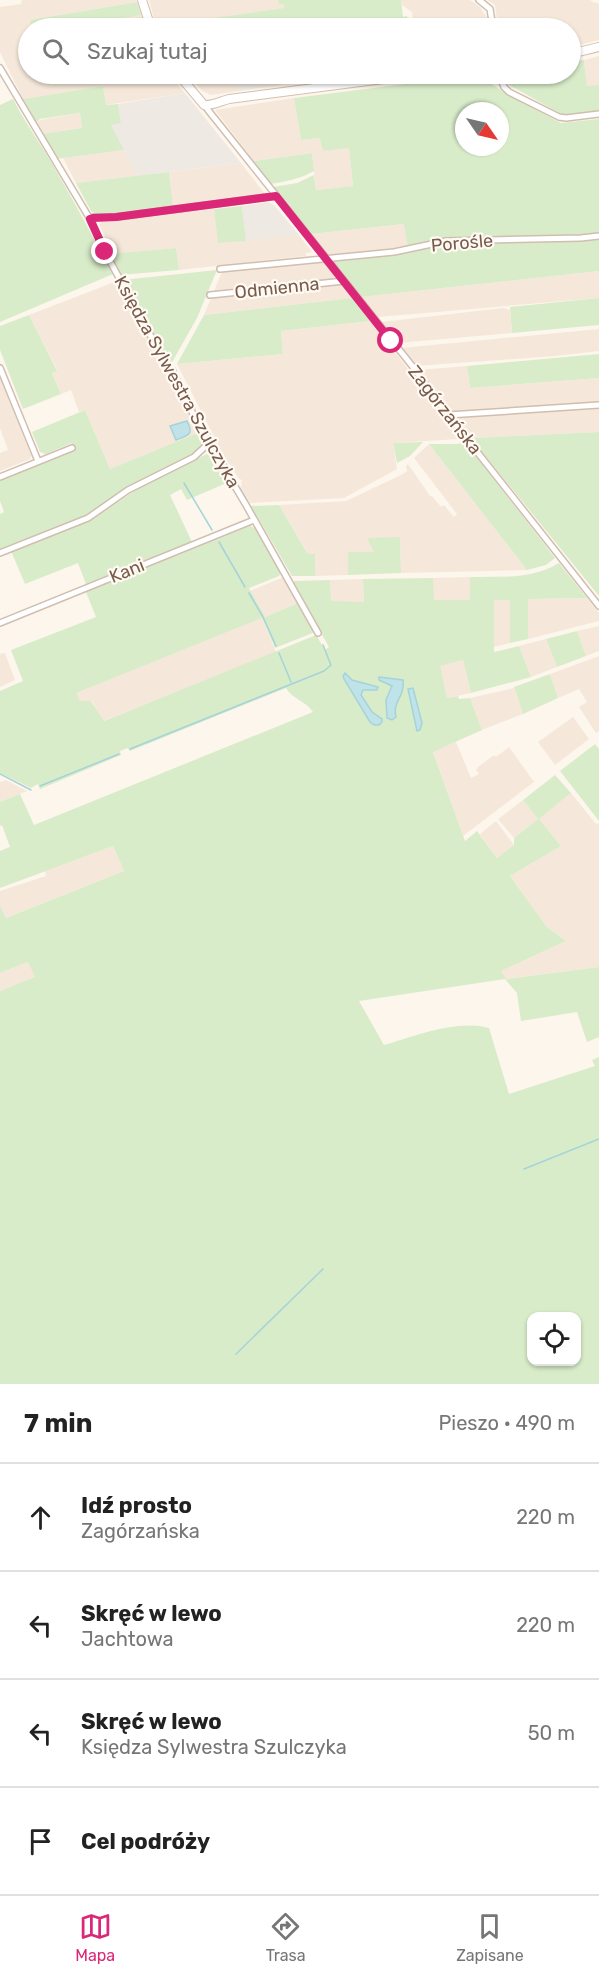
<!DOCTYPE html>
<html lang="pl">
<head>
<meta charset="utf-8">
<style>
	:root { --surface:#fff; --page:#f2f2f2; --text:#222; --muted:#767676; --line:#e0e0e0; --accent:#db2777 }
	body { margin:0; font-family:Rubik,sans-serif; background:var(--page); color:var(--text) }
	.controls { position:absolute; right:18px; bottom:18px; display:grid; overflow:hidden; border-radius:12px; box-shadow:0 2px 4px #0004 }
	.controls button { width:54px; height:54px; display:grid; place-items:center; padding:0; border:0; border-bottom:2px solid var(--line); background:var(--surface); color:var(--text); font:30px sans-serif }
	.compass { position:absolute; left:455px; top:102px; width:54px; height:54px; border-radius:50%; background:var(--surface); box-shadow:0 2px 4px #0004; rotate:124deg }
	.stop { position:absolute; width:18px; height:18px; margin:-14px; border:4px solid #db2777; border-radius:50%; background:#fff }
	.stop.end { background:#db2777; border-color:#fff; box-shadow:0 2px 6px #0008 }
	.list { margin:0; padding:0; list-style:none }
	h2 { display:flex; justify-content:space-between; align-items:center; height:78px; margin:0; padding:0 24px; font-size:26px }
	h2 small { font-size:20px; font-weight:400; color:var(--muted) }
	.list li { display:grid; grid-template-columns:39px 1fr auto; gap:18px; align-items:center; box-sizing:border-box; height:108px; padding:0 24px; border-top:2px solid var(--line) }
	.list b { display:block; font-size:22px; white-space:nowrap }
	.list p { margin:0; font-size:20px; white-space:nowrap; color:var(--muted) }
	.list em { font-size:20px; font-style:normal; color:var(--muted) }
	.icon { flex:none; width:33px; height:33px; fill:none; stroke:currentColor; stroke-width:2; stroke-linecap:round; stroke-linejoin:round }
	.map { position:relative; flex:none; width:599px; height:1384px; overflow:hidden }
	.search { position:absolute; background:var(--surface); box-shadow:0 2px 4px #0004; left:18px; right:18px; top:18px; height:66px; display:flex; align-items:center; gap:15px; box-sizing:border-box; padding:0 21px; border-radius:33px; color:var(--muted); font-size:22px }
	.sheet { height:510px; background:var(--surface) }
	nav { display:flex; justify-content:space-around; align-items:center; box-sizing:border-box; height:84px; border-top:2px solid var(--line); background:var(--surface); font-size:16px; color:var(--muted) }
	nav a { display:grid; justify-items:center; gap:3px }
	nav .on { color:var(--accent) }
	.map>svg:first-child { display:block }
	.residential { fill:#f5e8da }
	.industrial { fill:#efe9e4 }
	.green { fill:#d8ecc9; fill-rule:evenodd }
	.water { fill:#bfe3e8; stroke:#a5d3da; stroke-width:1.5 }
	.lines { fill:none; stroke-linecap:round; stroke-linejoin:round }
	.stream { stroke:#a5d3da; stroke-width:1.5 }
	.street-casing { stroke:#d1beb0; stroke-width:8 }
	.secondary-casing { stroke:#d6c0b0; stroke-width:10 }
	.street { stroke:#fff; stroke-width:5 }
	.secondary { stroke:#fff; stroke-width:8 }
	.route { stroke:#db2777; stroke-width:8 }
	.labels { text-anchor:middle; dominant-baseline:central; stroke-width:4.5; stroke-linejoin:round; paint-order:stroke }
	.street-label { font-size:18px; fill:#7a5c4d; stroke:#fffaf3 }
</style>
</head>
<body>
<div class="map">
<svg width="599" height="1384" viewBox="0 0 599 1384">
	<rect width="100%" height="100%" fill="#fdf6ec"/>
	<path class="residential" d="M22,0H136L137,2L30,20L32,28H28V74H168L185,93L106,105L103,86L23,99L0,52V7L21,4Z
		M149,0H278L279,5L284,4L285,8L162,26L161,21L155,22Z
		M401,0H470L480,7L487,18L488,28H414L412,12L402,5Z
		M487,0H590L595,3L596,2L599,4V40L571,47L570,28H498L495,5Z
		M142,15L146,28H57Z
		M599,56V85L587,87L584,60Z
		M189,74H237L239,91L211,95L202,91Z
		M258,74H279L281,85L260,88Z
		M294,98L301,140L321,138L323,151L349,147L353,186L316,190L312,153L254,161L215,110Z
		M80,113L82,128L41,134L35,123L40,120Z
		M124,150L137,176L76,183L63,158Z
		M241,163L264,193L263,196L173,206L169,172Z
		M214,209L219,243L299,235L312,252L306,253V256L179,270L176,248L114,254L99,225L102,221Z
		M405,224L408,248L379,251L327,255L311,234Z
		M323,260L352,298L204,315L222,272Z
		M599,271V298L378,317L361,297Z
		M117,281L200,432L110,469L85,410L79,412L71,390L61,394L52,372L57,370L29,315Z
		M503,308L510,310L512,333L398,343L382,322Z
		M371,321L459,435V439L393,443L397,469L344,498L250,503L241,487L242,480L239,479L223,454L177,364L283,354L281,331Z
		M599,329V351L556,356L416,366L401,348Z
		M467,366L470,388L599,378V432L471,438L418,370Z
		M0,378L31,455L30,459L0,471V453L8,450L0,428Z
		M429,444L527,570L401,573L400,538H368L375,552H348V575L315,576V554L307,553L279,505L346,501L403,474L407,471L406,466L408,464L430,496H432L441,507L444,505L454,517L457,514L414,458Z
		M284,577L298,603L265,617L250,591Z
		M470,577L471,600H433V578Z
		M363,579L364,602H331L330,580Z
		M587,598L599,613V621L528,639L527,599Z
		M510,599V643L494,647L493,600Z
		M262,618L276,652L103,721L92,701H80L75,693Z
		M599,626V651L586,656L577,631Z
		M546,639L557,667L531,677L519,646Z
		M5,653L15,680L0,687V654Z
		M599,656V731L596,733L579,707L587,702L579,689L558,698L550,674Z
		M463,660L471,693L447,698L439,666Z
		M514,688L523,714L482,730L470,698Z
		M573,717L589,739L555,765L538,742Z
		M456,742L471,778L479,774L476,770L478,767L494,755L496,757L509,747L534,782L463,836L433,751Z
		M6,780L27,791L0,802V782Z
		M571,793L596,824L599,823V967L505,979L501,971L566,941L547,927L510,876L561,846L539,819Z
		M523,800L538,819L514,838L498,819Z
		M496,821L514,845L497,858L480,834Z
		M113,846L124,871L6,918L0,905V891L46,876L45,871Z
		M28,962L36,977L0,991V973Z"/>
	<path class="industrial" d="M237,74H258L260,88L239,91Z
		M185,93L241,163L137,176L110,124L121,123L118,104Z
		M268,202L274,205L299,235L246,241L242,206Z"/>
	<path class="green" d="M278,0H401L403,17L407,16L409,28H159V26L284,8V4L279,5Z
		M137,2L142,15L57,28H32L30,20Z
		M584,60L587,86L599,85V111L563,115L504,82L503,74H570L571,62Z
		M477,75L515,99L561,123L599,119V233L580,236L446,239L408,248L404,224L311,234L273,187L297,183L314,175L316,190L353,186L349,148L323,151L320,138L301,140L294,98ZM464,111H500V147H464Z
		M103,86L106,105L118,104L121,123L111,125L124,150L56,159L41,134L82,128L80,113L40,119L35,123L23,99Z
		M13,99C25,123 41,144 54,167C75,203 94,239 113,274L0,322V105Z
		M312,153L314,171C300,179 285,182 269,184L254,161Z
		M169,172L173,206L98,215L91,211L76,183Z
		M242,206L246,241L218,243L214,209Z
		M599,240V271L361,297L333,262L406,253L444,244Z
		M176,248L179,270L119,275L108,254Z
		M217,270L197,318L171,364L168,365L122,280Z
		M352,298L371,321L281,331L283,354L177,364L204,315Z
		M599,298V325L512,333L510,307Z
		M29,315L57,371L52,373L61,394L23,409L0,350V326Z
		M599,354V378L470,388L467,366Z
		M85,410L110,469L200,432L203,443L191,456L130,488L100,509L0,551V514L4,512L0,501V481L75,451L72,443L46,454L40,452L32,432Z
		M599,432V596L471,438Z
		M423,442L410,456L397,463L393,443Z
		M465,442L555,558L546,565L527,570L429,444H457Z
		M211,452L229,482L187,500L181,489L170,495L192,542L86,584L78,563L25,584L11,551L100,514L145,484Z
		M279,505L307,553L315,554V576H292L251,506Z
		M250,526L255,528L281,572L279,576L249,588L265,617L298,603L315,632L275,648L262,618L76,693L80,701H91L104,721L316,635L325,650L329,647L293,584L294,581L330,580L331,601L364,602L363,579L433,578L434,600H470V577C503,576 531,580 559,563L587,598L528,599V639L510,643V600H494V652L519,646L531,677L471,693L463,660L440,666L447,698L458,696L459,699L470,698L482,730L433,752L465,841L477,831L497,858L514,845V838L538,819L523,800L555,775L571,793L539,819L561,846L510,876L547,927L566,941L501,971L506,979L599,967V1037L587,1042L577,1012L521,1021L517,993L505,979L359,1001L384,1045C415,1036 458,1019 489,1028L509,1094L595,1066L592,1060L599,1057V1384H0V991L35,977L28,962L0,973V905L6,918L124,871L113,846L0,888V851L10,847L2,825L0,826V802L20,794L34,825L313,712C306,701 292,699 286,688L130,751L128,748L120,751L121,755L40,789L38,784L31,788L0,773V691L23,681L11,650L96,617L86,592ZM532,1316H576V1362H532Z
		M400,537L401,573L348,575V552H374L367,538Z
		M577,631L586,656L557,667L546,639Z
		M550,674L558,698L523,714L514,687Z
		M595,744L599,749V821L560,771Z"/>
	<path class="water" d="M187,421C194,435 189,435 176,440L170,426Z
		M345,673L352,680L378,687L377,690H363L361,695L372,712L382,719V722L379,725H374L370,722L344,679L343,676Z
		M379,677L403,680C405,698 392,701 396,717L392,720L387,718L386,700L392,686L379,680Z
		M413,688L422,723L420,730L417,731L408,689Z"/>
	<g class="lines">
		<path class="stream" d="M175,368L183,386
			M186,391L195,408
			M200,415L235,480
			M184,483L212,530
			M240,488L248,502
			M251,508L289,575
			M219,542L245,587
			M249,593L263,617L276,646
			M279,653L291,682
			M130,749L324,671L331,665L323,645
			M0,774L31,790
			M40,786L119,754
			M524,1169L599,1139
			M236,1354L323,1269"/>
		<g class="street-casing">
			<path id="street" d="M479,0L490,9L493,28
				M0,68L90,219L105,252L209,443L246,505L318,633
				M499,74L504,87L509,92L559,117L566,118L599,114
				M204,105L413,367L448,415L599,606
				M90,219L93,217H116L276,196
				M220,269L394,252L446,241L581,238L599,236
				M210,295L344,281
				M0,368L38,461
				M448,415L599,405
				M0,477L72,448
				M0,553L88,518L128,490L194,457L209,443
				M0,623L254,520"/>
		</g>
		<g class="secondary-casing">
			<path id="secondary" d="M142,0L151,28
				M570,54L599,47
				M178,74L204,105C212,106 221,101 229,99L422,74"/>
		</g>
		<use href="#street" class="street"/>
		<use href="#secondary" class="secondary"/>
	</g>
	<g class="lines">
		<path class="route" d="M105,252L90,219L93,218L116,217L276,196L391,341"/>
	</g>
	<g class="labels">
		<g class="street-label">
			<text transform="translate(462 243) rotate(-5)">Porośle</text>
			<text transform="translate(277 288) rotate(-6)">Odmienna</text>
			<text transform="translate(177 382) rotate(61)">Księdza Sylwestra Szulczyka</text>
			<text transform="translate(445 410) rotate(52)">Zagórzańska</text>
			<text transform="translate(127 571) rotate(-22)">Kani</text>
		</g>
	</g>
</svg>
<div class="controls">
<button><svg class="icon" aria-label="locate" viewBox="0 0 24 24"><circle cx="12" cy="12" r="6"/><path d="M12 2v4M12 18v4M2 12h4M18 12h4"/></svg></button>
</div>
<svg class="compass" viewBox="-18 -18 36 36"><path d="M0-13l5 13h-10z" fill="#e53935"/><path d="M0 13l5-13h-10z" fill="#767676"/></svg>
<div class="stop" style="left:391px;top:341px"></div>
<div class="stop end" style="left:105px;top:252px"></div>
<div class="search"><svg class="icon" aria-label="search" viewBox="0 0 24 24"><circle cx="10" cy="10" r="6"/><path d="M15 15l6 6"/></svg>Szukaj tutaj</div>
</div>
<section class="sheet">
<h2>7 min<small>Pieszo · 490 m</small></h2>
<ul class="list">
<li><svg class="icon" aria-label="ahead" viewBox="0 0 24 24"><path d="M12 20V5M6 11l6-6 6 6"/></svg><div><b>Idź prosto</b><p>Zagórzańska</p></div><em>220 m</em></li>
<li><svg class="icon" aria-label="left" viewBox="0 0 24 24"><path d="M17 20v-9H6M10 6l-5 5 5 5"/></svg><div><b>Skręć w lewo</b><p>Jachtowa</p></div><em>220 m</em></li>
<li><svg class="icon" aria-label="left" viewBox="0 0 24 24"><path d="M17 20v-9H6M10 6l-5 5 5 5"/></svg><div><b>Skręć w lewo</b><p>Księdza Sylwestra Szulczyka</p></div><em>50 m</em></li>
<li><svg class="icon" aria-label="arrive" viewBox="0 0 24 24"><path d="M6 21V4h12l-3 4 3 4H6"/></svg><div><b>Cel podróży</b></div></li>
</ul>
</section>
<nav>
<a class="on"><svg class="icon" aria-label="map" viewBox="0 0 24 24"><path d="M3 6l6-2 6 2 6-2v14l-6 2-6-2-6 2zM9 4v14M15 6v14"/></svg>Mapa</a>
<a><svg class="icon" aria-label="directions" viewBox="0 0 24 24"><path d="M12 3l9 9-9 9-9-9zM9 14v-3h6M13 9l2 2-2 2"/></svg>Trasa</a>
<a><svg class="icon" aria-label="saved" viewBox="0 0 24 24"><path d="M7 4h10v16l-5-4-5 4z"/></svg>Zapisane</a>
</nav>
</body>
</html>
